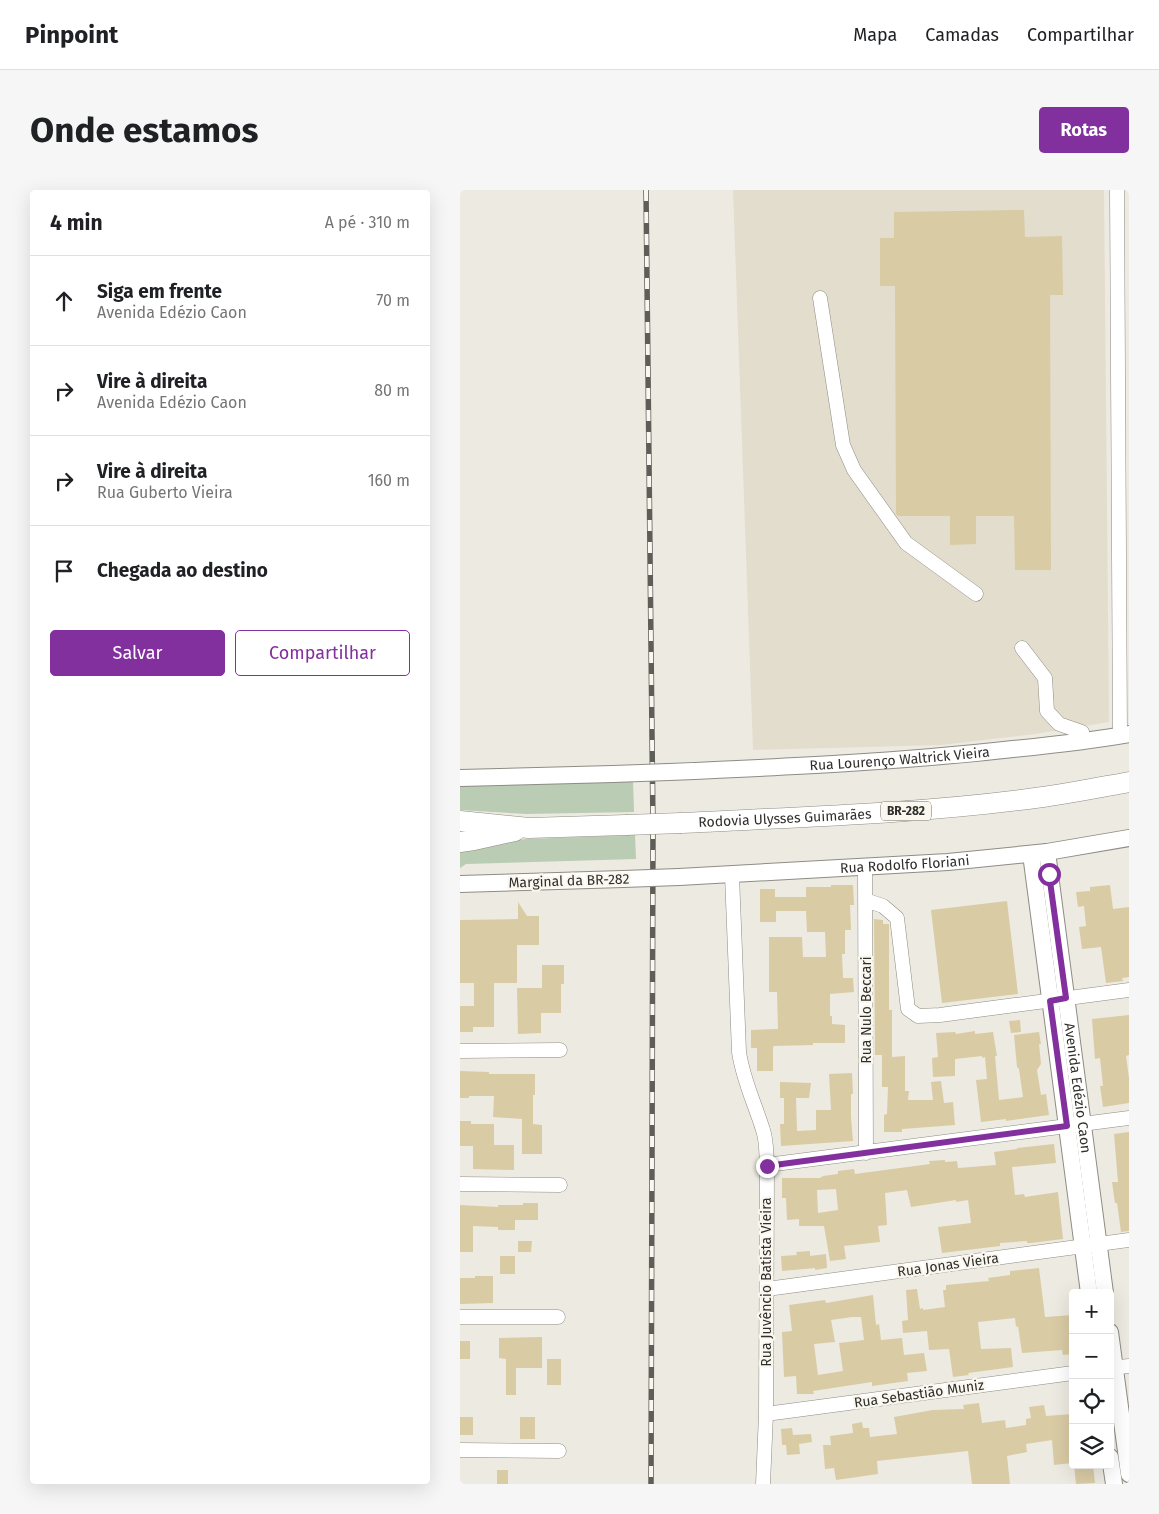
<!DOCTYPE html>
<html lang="pt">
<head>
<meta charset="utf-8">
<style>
	:root { --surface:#fff; --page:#f6f6f6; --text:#202124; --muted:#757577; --line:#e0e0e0; --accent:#83309f }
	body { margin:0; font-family:"Fira Sans",sans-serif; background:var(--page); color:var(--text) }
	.controls { position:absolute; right:15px; bottom:15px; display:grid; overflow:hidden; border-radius:5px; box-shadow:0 5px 20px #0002 }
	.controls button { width:45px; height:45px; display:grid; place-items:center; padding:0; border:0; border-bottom:1px solid var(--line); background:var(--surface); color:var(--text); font:25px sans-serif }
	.stop { position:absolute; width:15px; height:15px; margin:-11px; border:4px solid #83309f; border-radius:50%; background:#fff }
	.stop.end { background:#83309f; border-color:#fff; box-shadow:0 1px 5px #0008 }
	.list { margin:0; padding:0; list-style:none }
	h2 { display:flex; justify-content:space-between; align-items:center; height:65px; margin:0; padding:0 20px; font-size:21px }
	h2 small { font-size:16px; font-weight:400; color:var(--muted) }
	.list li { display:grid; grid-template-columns:32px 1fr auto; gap:15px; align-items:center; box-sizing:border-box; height:90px; padding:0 20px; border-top:1px solid var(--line) }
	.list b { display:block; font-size:19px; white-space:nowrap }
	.list p { margin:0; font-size:16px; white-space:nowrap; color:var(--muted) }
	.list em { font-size:16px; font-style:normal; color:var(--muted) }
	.actions { display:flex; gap:10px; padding:15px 20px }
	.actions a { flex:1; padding:11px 0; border:1px solid var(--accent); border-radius:5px; text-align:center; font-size:18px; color:var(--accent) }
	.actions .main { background:var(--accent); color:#fff }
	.icon { flex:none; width:28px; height:28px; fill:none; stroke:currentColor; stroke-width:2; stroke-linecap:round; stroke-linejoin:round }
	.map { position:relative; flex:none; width:669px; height:1294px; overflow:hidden; border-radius:5px }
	header { display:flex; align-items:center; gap:30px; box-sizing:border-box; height:70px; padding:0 25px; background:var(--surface); border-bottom:1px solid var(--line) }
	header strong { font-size:24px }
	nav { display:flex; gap:28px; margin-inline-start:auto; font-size:18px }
	.intro { display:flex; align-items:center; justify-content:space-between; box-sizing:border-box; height:120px; padding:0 30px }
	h1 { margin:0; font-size:35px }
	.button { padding:12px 22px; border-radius:5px; background:var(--accent); color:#fff; font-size:18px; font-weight:700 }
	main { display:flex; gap:30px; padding:0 30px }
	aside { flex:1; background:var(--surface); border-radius:5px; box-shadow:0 5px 20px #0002 }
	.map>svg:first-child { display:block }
	.built { fill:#e3ddce }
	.green { fill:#baccb3 }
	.building { fill:#d9cba4; fill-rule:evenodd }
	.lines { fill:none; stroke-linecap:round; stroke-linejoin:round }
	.minor-casing { stroke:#8e8c84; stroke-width:15 }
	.major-casing { stroke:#8e8c84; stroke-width:18 }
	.highway-casing { stroke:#8e8c84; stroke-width:21 }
	.minor { stroke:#fff; stroke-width:14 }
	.major { stroke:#fff; stroke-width:16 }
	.highway { stroke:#fff; stroke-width:20 }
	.rail-casing { stroke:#5e5d58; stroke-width:5.5 }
	.rail { stroke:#faf7ef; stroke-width:4; stroke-dasharray:11; stroke-linecap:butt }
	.major-bridge-casing { stroke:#8e8c84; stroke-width:18; stroke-linecap:butt }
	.highway-bridge-casing { stroke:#8e8c84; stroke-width:21; stroke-linecap:butt }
	.major-bridge { stroke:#fff; stroke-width:16 }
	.highway-bridge { stroke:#fff; stroke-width:20 }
	.route { stroke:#83309f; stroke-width:6 }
	.labels { text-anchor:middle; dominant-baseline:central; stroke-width:4.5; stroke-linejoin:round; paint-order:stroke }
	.shield { fill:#faf7ef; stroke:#6d6b66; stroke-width:1 }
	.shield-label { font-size:12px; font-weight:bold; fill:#302f2c }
	.street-label { font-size:14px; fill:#302f2c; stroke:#faf7ef }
</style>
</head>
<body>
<header>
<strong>Pinpoint</strong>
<nav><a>Mapa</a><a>Camadas</a><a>Compartilhar</a></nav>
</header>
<div class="intro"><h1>Onde estamos</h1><a class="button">Rotas</a></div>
<main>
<aside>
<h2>4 min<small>A pé · 310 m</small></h2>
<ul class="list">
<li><svg class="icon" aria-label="ahead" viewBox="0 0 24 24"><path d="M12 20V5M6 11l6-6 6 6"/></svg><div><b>Siga em frente</b><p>Avenida Edézio Caon</p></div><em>70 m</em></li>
<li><svg class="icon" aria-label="right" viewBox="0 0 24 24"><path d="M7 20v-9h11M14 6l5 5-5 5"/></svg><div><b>Vire à direita</b><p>Avenida Edézio Caon</p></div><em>80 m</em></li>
<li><svg class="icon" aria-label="right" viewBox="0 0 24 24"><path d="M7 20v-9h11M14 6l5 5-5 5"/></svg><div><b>Vire à direita</b><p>Rua Guberto Vieira</p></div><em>160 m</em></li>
<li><svg class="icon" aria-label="arrive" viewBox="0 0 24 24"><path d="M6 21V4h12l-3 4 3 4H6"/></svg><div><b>Chegada ao destino</b></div></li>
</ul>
<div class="actions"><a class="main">Salvar</a><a>Compartilhar</a></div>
</aside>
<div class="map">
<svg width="669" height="1294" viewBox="0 0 669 1294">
	<rect width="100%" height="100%" fill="#edeae1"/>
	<path class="built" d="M273,0H644L649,532L575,544L481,555L293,560Z"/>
	<path class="green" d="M173,590L174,622L66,624L0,620V595Z
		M175,645L176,669L6,674L0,678V658L66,649Z"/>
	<path class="building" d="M564,20L565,47L602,46L603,105H590L591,380H555L554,326H516V354L490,355V326H438L436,324L435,96H420V48H434V22Z
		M371,695H393L394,715H390L391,740H385V764H382L383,788H393L394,802L370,804V826H372V834L385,835V853H353V855L314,856L313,857V881H297V858H291V840L318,839L317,802H309V747H342L343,767H366L365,742H347L346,721H316V732H300V699H315V707H346V697H371Z
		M650,695L653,719L669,717V787L662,788L663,791L646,793L641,757L622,759L619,737L626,736L624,716L618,717L616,702L630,701V697Z
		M547,711L558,804L482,813L471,720Z
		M58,712L67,726H79V755H57V793H34V837H13V842H0V816H14V793H0V730L58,729Z
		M414,729L423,730V734H429V820H432V867L445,866V901H449L448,910H473L471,892L481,891L484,913L493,912L495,935L442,939V942H424V925L427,924L428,897H422V865H415Z
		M82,775H104V794H101V823H81V843L58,844L57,798H82Z
		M669,825V865L666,866L669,888V913L643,917L640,896H643L640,868L635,869L632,829Z
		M560,830L561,842L551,843L549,831Z
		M515,841V844L533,842L537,866H535L539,910L563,907L559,879L557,877L554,845L579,842L581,854H579L581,874L577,880L581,905L586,904L589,925L546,931V929L521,932L516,890L527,889L525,867L522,868V866L495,869V886L473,887L472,868L478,867L476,843L495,842L496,844Z
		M0,881L29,882V884H75V905H73V934L82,935V964H62V929L33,927L34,906H9V908H0Z
		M392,883L393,904H391V927L393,951L321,956L320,934H324V908H320V892L351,893L349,908H336L337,941L356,940V920H371L369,884Z
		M0,931H11V934H34V955H54V980L13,979V956H0Z
		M669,942V1041L661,1042L657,1013H655L652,992H658L654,944Z
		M594,954L596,973L552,977L555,1005L564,1004L565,1007L598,1002L603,1049L571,1053H567V1051L540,1053V1056L482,1063L478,1037L511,1033L508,1010L496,1012V1010L451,1017L447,1000L425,1003L427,1035L418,1036L420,1052L384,1056L386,1069L370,1071L364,1036H339V1029L327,1030L326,1008H322V988H360L363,986L378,984V981L394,979L395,984L470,974L469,971L485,970V972L497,971L498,978L536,975L534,962L557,959V958ZM376,999L378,1020L358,1023L357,1000Z
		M63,1013H78V1030H55V1040H38V1037L13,1036V1062H0V1015L38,1017V1015H63Z
		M58,1051H72L71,1062H58Z
		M350,1061V1066L366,1064L367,1078L355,1080V1078L322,1081L321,1066L337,1065L336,1062Z
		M40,1066H55V1084H40Z
		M579,1078L585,1127L613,1125V1164L603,1165L602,1160L562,1163L558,1136L556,1137L555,1128L518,1132L521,1159L551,1158L553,1177L508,1183L509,1185L493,1187L489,1159L469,1160L467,1141L443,1143L442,1131L448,1130L446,1100L457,1099L460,1119L463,1118V1120L485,1117L483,1100H486V1095L529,1091L528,1088L550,1085V1081Z
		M15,1086H33V1113L0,1114V1088H15Z
		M413,1105L416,1135L419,1134L421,1150L442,1148L444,1165L464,1163L467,1181L447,1183L448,1191L412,1196V1192L353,1201L354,1204H337L336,1186L324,1187L322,1142L332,1141L329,1115L365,1110L366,1113ZM392,1127H401L404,1150L379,1153L383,1181L358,1185L354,1154L375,1152L371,1130Z
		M82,1147V1178H56V1205H46V1169L39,1168V1148Z
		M0,1151H10V1169H0Z
		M87,1169H101V1195H87Z
		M519,1213L522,1233L545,1230L546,1238L566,1235V1229L571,1228L569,1217L584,1215L586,1226L613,1224V1256H610L612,1273L594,1275L592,1250L566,1254L567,1262L547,1266L550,1294H512L508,1261L417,1271L418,1284L376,1290L374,1278L365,1279L363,1255H371L370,1246L393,1243L392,1234L402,1232L403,1238H409L410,1247L437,1244L434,1227L473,1220L504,1219L503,1215Z
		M0,1227H13V1245H0Z
		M60,1227H75V1249H60Z
		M332,1238L333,1245L351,1244L352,1252L339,1254L340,1264L327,1265L326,1255H322L321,1239Z
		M614,1275H633L635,1293L616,1294Z
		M37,1280H48V1294H37Z"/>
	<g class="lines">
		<g class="minor-casing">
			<path id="minor" d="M657,0L660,546
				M360,108L383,255L394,280L446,353L516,404
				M562,458L585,488L587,521L599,534L622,542
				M405,678L406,963
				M272,685L279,862C283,890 295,914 303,940C307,952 306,964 307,975L306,1224L303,1294
				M405,710L423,716L437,728L448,819L458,826L480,825L669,800
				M0,861L100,860
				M307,975L669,928
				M0,994L100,995
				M307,1099L669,1050
				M0,1127H98
				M650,1178L669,1176
				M306,1224L613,1183
				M0,1260L99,1261"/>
		</g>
		<g class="major-casing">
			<g id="major">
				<path id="s1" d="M209,582C324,577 438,572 553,559C592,555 630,551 669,544"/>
				<path d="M0,588L153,584"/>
				<path id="s2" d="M587,662L645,1103"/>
				<path d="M571,664L629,1103"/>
				<path id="s3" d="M219,687L488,672L587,662L669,648"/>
				<path d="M0,694L163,689"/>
				<path d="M650,1142L669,1284"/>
				<path d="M650,1267L654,1294"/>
			</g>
		</g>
		<g class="highway-casing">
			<g id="highway">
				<path d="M0,631L69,638L166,635"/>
				<path id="s4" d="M221,633C337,627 453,624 568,609C602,605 636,598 669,592"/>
				<path d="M0,652L14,650L55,641"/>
			</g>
		</g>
		<use href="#minor" class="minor"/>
		<use href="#major" class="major"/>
		<use href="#highway" class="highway"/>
		<g class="rail-casing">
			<path id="rail" d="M186,0L193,636L191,1294"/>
		</g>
		<use href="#rail" class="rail"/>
		<g class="major-bridge-casing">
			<path id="major-bridge" d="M153,584L209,582
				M163,689L219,687"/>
		</g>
		<g class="highway-bridge-casing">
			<path id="highway-bridge" d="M166,635L221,633"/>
		</g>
		<use href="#major-bridge" class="major-bridge"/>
		<use href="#highway-bridge" class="highway-bridge"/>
	</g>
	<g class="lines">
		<path class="route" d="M307,976L607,936L590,811L606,808L589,684"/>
	</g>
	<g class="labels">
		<rect class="shield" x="421" y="611.5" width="50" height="19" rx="4"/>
		<g class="shield-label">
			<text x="446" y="621">BR-282</text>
		</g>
		<g class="street-label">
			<text stroke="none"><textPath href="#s1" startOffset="231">Rua Lourenço Waltrick Vieira</textPath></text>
			<text stroke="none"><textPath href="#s4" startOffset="104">Rodovia Ulysses Guimarães</textPath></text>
			<text stroke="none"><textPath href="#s3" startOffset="226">Rua Rodolfo Floriani</textPath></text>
			<text transform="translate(109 691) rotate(-2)">Marginal da BR-282</text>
			<text transform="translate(406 820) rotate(-90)">Rua Nulo Beccari</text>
			<text stroke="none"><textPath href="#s2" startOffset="238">Avenida Edézio Caon</textPath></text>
			<text transform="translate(488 1075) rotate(-8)">Rua Jonas Vieira</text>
			<text transform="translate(306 1092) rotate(-90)">Rua Juvêncio Batista Vieira</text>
			<text transform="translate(459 1204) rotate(-8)">Rua Sebastião Muniz</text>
		</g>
	</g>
</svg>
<div class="controls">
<button>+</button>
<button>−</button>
<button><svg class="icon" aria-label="locate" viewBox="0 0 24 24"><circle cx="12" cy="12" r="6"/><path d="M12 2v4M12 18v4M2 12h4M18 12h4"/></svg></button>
<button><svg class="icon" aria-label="layers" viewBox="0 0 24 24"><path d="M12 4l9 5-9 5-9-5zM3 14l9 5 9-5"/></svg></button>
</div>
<div class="stop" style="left:589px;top:684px"></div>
<div class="stop end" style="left:307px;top:976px"></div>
</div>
</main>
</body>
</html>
